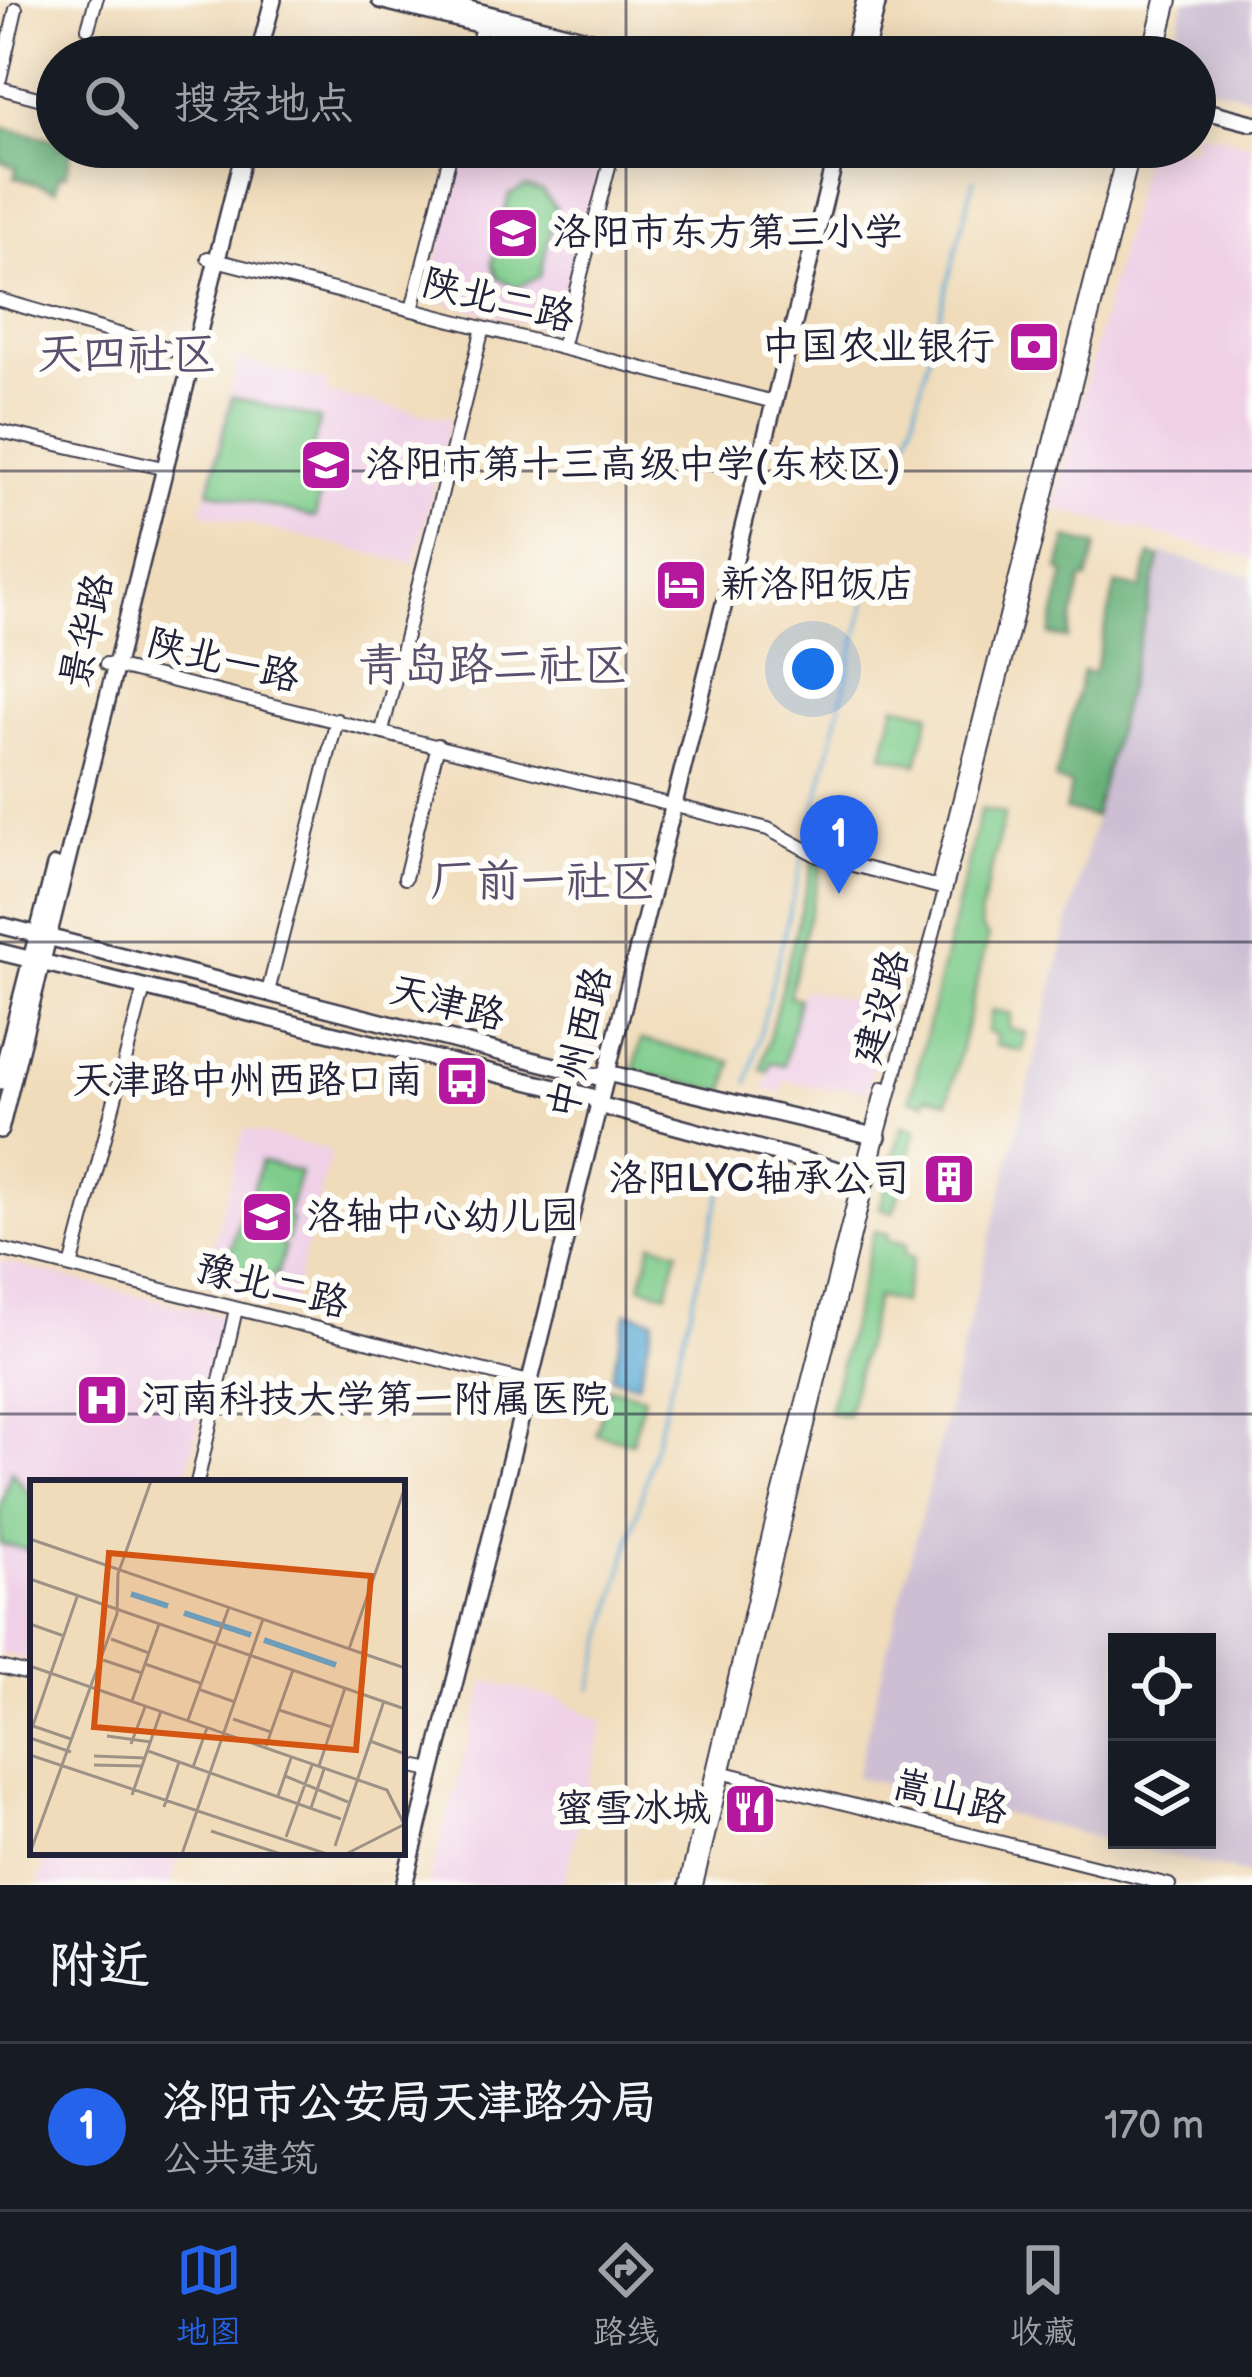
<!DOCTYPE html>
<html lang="zh">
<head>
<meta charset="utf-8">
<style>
	:root { --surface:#171b24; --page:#20242c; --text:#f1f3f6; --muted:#9ea1a6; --line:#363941; --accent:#2563eb }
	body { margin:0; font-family:"Balsamiq Sans","LXGW WenKai TC",sans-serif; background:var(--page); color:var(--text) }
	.controls { position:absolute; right:36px; bottom:36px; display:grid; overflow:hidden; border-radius:0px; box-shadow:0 6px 30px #0003 }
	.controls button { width:108px; height:108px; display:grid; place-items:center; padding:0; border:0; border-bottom:3px solid var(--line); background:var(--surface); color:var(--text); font:60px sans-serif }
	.you { position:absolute; left:813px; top:669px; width:42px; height:42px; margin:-30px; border:9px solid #fff; border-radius:50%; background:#1a73e8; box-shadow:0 0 0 18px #1a73e833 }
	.badge { display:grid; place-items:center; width:78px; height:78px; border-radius:50%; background:var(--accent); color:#fff; font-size:39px; font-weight:700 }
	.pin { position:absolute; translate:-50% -99px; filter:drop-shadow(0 3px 6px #0008) }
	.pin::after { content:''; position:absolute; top:63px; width:42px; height:36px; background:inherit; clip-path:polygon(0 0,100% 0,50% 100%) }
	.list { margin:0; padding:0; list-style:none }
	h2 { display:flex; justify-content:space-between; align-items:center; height:156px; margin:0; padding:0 48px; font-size:51px }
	h2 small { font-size:39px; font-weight:400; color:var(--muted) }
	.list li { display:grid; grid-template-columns:78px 1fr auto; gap:36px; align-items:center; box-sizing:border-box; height:168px; padding:0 48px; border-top:3px solid var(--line) }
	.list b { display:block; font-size:45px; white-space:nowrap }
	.list p { margin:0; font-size:39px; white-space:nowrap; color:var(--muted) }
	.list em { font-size:39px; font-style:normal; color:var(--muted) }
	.icon { flex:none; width:66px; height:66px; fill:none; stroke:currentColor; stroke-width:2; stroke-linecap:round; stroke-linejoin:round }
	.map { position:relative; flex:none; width:1252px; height:1885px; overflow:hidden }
	.search { position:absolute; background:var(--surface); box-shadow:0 6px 30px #0003; left:36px; right:36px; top:36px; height:132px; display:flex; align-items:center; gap:30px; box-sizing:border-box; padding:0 42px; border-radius:66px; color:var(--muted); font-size:45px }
	.sheet { height:324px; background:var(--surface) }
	nav { display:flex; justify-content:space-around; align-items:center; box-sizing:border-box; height:168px; border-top:3px solid var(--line); background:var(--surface); font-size:33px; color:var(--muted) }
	nav a { display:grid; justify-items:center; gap:6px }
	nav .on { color:var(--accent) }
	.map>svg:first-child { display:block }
	.built { fill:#efd0e7 }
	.industrial { fill:#cdbed3; fill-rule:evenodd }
	.green { fill:#7ecc8b; stroke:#507763; stroke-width:3 }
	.forest { fill:#66b077; stroke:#446959; stroke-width:3 }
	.water { fill:#5baad5; stroke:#3e6688; stroke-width:3 }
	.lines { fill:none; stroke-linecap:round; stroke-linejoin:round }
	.stream { stroke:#5baad5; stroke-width:3 }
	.minor-casing { stroke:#413e4e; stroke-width:16 }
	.major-casing { stroke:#413e4e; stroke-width:20 }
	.minor { stroke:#fff; stroke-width:12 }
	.major { stroke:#fff; stroke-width:15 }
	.grid { fill:none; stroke:#22223b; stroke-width:3; stroke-opacity:0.55 }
	.labels { text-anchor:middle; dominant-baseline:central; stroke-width:12; stroke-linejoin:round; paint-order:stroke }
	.poi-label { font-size:39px; fill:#22223b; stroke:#fdfcf7; text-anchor:start }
	.street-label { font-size:39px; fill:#22223b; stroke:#fdfcf7 }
	.quarter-label { font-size:45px; fill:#59506f; stroke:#fdfcf7 }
	.inset-river { fill:none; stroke:#5baad5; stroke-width:6 }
	.inset-road { fill:none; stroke:#9e9287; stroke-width:3 }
	.view { fill:#d45411; fill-opacity:0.15; stroke:#d45411; stroke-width:6 }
	.inset-edge { fill:none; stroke:#22223b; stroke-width:6 }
</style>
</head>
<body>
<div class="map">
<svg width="1252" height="1885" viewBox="0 0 1252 1885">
	<rect width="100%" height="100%" fill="#fdfcf7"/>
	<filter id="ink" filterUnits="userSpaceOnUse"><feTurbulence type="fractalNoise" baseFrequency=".00833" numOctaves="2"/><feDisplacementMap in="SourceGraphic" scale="24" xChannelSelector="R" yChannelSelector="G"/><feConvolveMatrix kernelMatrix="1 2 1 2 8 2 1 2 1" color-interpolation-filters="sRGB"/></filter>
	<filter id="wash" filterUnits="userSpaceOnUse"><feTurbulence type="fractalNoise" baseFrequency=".004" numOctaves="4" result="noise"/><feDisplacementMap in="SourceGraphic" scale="48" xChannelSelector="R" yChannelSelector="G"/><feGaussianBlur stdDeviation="2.7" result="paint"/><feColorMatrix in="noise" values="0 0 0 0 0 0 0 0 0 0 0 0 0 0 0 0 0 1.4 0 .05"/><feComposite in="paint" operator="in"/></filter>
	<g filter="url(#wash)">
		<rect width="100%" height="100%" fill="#f0dcba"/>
		<path class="built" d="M1195,130L1252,145V559L1054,508L1146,147H1195Z
			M464,147H518L599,167L559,331L427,299Z
			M238,359L328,382L326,393L451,419L414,564L201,512Z
			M803,989L886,1007L867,1092L838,1086L836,1091L785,1080L781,1093L765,1089L771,1062L784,1064Z
			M244,1129L331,1151L291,1307L203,1283Z
			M0,1261L225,1317L184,1483H33V1661L0,1653Z
			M486,1681L560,1699L604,1722L563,1885H428Z
			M47,1852H180L171,1885H39Z"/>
		<path class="industrial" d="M1185,0H1252V97L1195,83V57H1171Z
			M1161,553L1252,576V1876L856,1777ZM1117,1642H1207V1840H1117Z"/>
		<path class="green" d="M525,187L542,191L556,208L540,276L517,287L497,277L492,262L509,195Z
			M232,397L320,419L303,486L321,491L315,518L209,491Z
			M895,705L930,713L917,764L883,755Z
			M981,809L1005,814L980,915L981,928L988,937L948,1101L927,1096L925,1102L910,1099Z
			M813,862L822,864L789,996L799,999L784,1065L771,1062L768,1072L761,1070Z
			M992,1010L1011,1014L1008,1028L1026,1033L1022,1051L995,1045L997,1035L987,1032Z
			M641,1040L732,1062L725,1092L634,1071Z
			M902,1126L916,1129L894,1212L880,1208Z
			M261,1161L300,1172L287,1217L292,1219L287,1240L282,1239L280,1245L285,1247L277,1275L273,1274L271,1279L226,1267L243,1205L248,1206Z
			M874,1231L888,1234L887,1240L906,1244L904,1255L913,1257L902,1303L876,1297L847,1416L829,1412Z
			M652,1243L678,1250L667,1293L641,1286Z
			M609,1387L644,1396L632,1443L596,1434Z
			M11,1470L33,1499V1551L0,1544V1509Z"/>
		<path class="forest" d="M0,127L57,140V147H72L66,175H59L56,190L14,177L17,168L0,161Z
			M1067,538L1097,545L1088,579H1082L1068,639L1050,635L1065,573L1059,570Z
			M1150,555L1160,558L1094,817L1065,810L1071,785L1055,780L1083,671L1094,673L1116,584L1141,589Z"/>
		<path class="water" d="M627,1312L654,1319L638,1384L611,1377Z"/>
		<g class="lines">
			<path class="stream" d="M905,451L974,179
				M806,847L872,574
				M748,1083L803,856
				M591,1689L729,1162"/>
		</g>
	</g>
	<g filter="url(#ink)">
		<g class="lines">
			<g class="minor-casing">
				<path id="minor" d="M88,28L96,0
					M475,57L482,25
					M1148,57L1162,0
					M1157,57L1171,0
					M0,79L16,9
					M0,88L57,103
					M208,258L774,402
					M0,300L184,353
					M412,310L452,147
					M562,348L614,147
					M0,431L163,468
					M106,664L768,829L818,856L938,887
					M382,731L483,328
					M940,877L1125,147
					M405,878L438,745
					M268,992L337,720
					M0,1249L529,1382
					M71,1267L144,988
					M197,1483L236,1309
					M0,1667L33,1675
					M402,1764L432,1770
					M717,1771L1169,1885
					M686,1885L770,1531L883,1088
					M696,1885L878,1137L971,795L1135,147"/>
			</g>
			<g class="major-casing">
				<path id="major" d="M380,0L612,57
					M433,0L657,57
					M258,57L273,0
					M851,57L865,0
					M864,57L878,0
					M1195,108L1252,123
					M0,925L598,1077L607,1073L878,1137
					M0,952L592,1097L599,1105L617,1110L868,1178
					M0,1081L55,866
					M0,1130L245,147
					M404,1885L838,147"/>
			</g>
			<use href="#minor" class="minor"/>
			<use href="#major" class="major"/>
		</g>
	</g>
	<path class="grid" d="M626,0V57M626,147V1885M0,471H1252M0,942H1252M0,1414H1252"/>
	<defs>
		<g id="school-square" transform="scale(2.7)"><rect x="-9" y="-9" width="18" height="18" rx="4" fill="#b5179e" stroke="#fdfcf7"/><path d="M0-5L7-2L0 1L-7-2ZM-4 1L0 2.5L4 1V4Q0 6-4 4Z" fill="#fff"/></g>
		<g id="bank-square" transform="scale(2.7)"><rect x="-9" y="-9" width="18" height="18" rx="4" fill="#b5179e" stroke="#fdfcf7"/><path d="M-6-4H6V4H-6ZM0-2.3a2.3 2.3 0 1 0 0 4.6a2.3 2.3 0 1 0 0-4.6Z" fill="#fff"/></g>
		<g id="hotel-square" transform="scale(2.7)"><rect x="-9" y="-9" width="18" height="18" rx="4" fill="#b5179e" stroke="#fdfcf7"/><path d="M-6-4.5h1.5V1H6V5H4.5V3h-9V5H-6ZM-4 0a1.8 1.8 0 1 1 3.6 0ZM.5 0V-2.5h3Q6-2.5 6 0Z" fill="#fff"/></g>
		<g id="bus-square" transform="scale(2.7)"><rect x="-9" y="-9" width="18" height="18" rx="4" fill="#b5179e" stroke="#fdfcf7"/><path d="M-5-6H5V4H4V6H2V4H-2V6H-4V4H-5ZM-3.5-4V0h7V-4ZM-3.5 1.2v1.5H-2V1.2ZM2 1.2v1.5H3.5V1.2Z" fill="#fff"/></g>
		<g id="building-square" transform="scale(2.7)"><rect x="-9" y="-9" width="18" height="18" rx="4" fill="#b5179e" stroke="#fdfcf7"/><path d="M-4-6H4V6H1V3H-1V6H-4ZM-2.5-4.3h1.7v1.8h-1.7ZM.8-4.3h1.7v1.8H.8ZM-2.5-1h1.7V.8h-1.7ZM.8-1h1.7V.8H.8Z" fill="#fff"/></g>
		<g id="hospital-square" transform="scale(2.7)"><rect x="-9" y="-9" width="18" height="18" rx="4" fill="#b5179e" stroke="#fdfcf7"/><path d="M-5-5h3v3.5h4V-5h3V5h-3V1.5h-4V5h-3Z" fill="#fff"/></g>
		<g id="restaurant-square" transform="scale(2.7)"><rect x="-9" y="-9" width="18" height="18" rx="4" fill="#b5179e" stroke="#fdfcf7"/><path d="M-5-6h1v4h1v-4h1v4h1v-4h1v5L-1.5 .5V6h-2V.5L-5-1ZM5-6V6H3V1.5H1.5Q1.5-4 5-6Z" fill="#fff"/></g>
	</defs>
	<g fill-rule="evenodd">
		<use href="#school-square" x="513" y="233"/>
		<use href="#bank-square" x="1034" y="347"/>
		<use href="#school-square" x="326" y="465"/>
		<use href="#hotel-square" x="681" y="585"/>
		<use href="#bus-square" x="462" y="1081"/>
		<use href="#building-square" x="949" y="1179"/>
		<use href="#school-square" x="267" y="1217"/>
		<use href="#hospital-square" x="102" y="1400"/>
		<use href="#restaurant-square" x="750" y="1809"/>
	</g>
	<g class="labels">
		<g class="poi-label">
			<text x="552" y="233">洛阳市东方第三小学</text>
			<text x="995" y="347" text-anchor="end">中国农业银行</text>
			<text x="365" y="465">洛阳市第十三高级中学(东校区)</text>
			<text x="720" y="585">新洛阳饭店</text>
			<text x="423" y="1081" text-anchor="end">天津路中州西路口南</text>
			<text x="910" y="1179" text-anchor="end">洛阳LYC轴承公司</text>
			<text x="306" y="1217">洛轴中心幼儿园</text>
			<text x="141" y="1400">河南科技大学第一附属医院</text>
			<text x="711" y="1809" text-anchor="end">蜜雪冰城</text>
		</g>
		<g class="street-label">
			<text transform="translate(498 301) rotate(14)">陕北二路</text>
			<text transform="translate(88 631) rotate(-77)">景华路</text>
			<text transform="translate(223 661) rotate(14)">陕北一路</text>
			<text transform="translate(447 1004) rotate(14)">天津路</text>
			<text transform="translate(882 1007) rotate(-75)">建设路</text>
			<text transform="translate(581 1043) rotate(-76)">中州西路</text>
			<text transform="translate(272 1287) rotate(14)">豫北二路</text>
			<text transform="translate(950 1798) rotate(14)">嵩山路</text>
		</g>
		<g class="quarter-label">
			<text x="127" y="355">天四社区</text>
			<text x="493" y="666">青岛路二社区</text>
			<text x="543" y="882">厂前一社区</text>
		</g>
	</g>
	<g transform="translate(30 1480)">
		<rect width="375" height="375" fill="#f0dcba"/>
		<path class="inset-river" d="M101,114L138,126M154,133L221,155M234,160L306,185"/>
		<path class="inset-road" d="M0,59L375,188M0,99L375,229M0,144L34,156M81,159L119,173M319,169L375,7M73,180L112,193M115,184L170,203M0,186L357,310L375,346M168,209L205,222M102,221L129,144M249,230L302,247M203,239L241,252M158,240L199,127M3,246L41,259M0,254L47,117M77,256L121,262M0,258L41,272M340,261L375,274M101,264L115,227M236,266L263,190M118,271L311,339M0,275L297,374M64,276L115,278M64,285L112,286M289,286L315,208M163,287L177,248M255,296L318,322M102,315L131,231M248,316L261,278M134,327L149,282M281,328L294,289M181,351L251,374M256,357L282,285M305,366L354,221M0,373L87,134L88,94L121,1M152,374L233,139M316,374L375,344"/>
		<path class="view" d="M79,73L341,96L326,270L64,247Z"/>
		<rect width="375" height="375" class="inset-edge"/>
	</g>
</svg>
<div class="controls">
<button><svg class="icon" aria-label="locate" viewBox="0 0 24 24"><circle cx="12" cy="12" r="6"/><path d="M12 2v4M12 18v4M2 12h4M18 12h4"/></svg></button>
<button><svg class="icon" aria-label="layers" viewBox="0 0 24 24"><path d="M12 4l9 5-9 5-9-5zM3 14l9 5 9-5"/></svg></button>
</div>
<div class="you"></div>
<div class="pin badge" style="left:839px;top:894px">1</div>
<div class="search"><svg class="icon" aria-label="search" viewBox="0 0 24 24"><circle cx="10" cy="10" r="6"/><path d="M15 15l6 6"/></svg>搜索地点</div>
</div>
<section class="sheet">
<h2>附近<small></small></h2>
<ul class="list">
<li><span class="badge">1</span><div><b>洛阳市公安局天津路分局</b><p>公共建筑</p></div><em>170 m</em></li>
</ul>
</section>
<nav>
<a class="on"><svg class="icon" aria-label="map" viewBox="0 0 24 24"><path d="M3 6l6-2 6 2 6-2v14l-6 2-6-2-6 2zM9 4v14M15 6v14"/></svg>地图</a>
<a><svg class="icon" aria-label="directions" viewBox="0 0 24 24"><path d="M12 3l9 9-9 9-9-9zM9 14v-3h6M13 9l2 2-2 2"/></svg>路线</a>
<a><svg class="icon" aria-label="saved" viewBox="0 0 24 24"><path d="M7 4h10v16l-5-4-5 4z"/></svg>收藏</a>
</nav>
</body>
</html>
